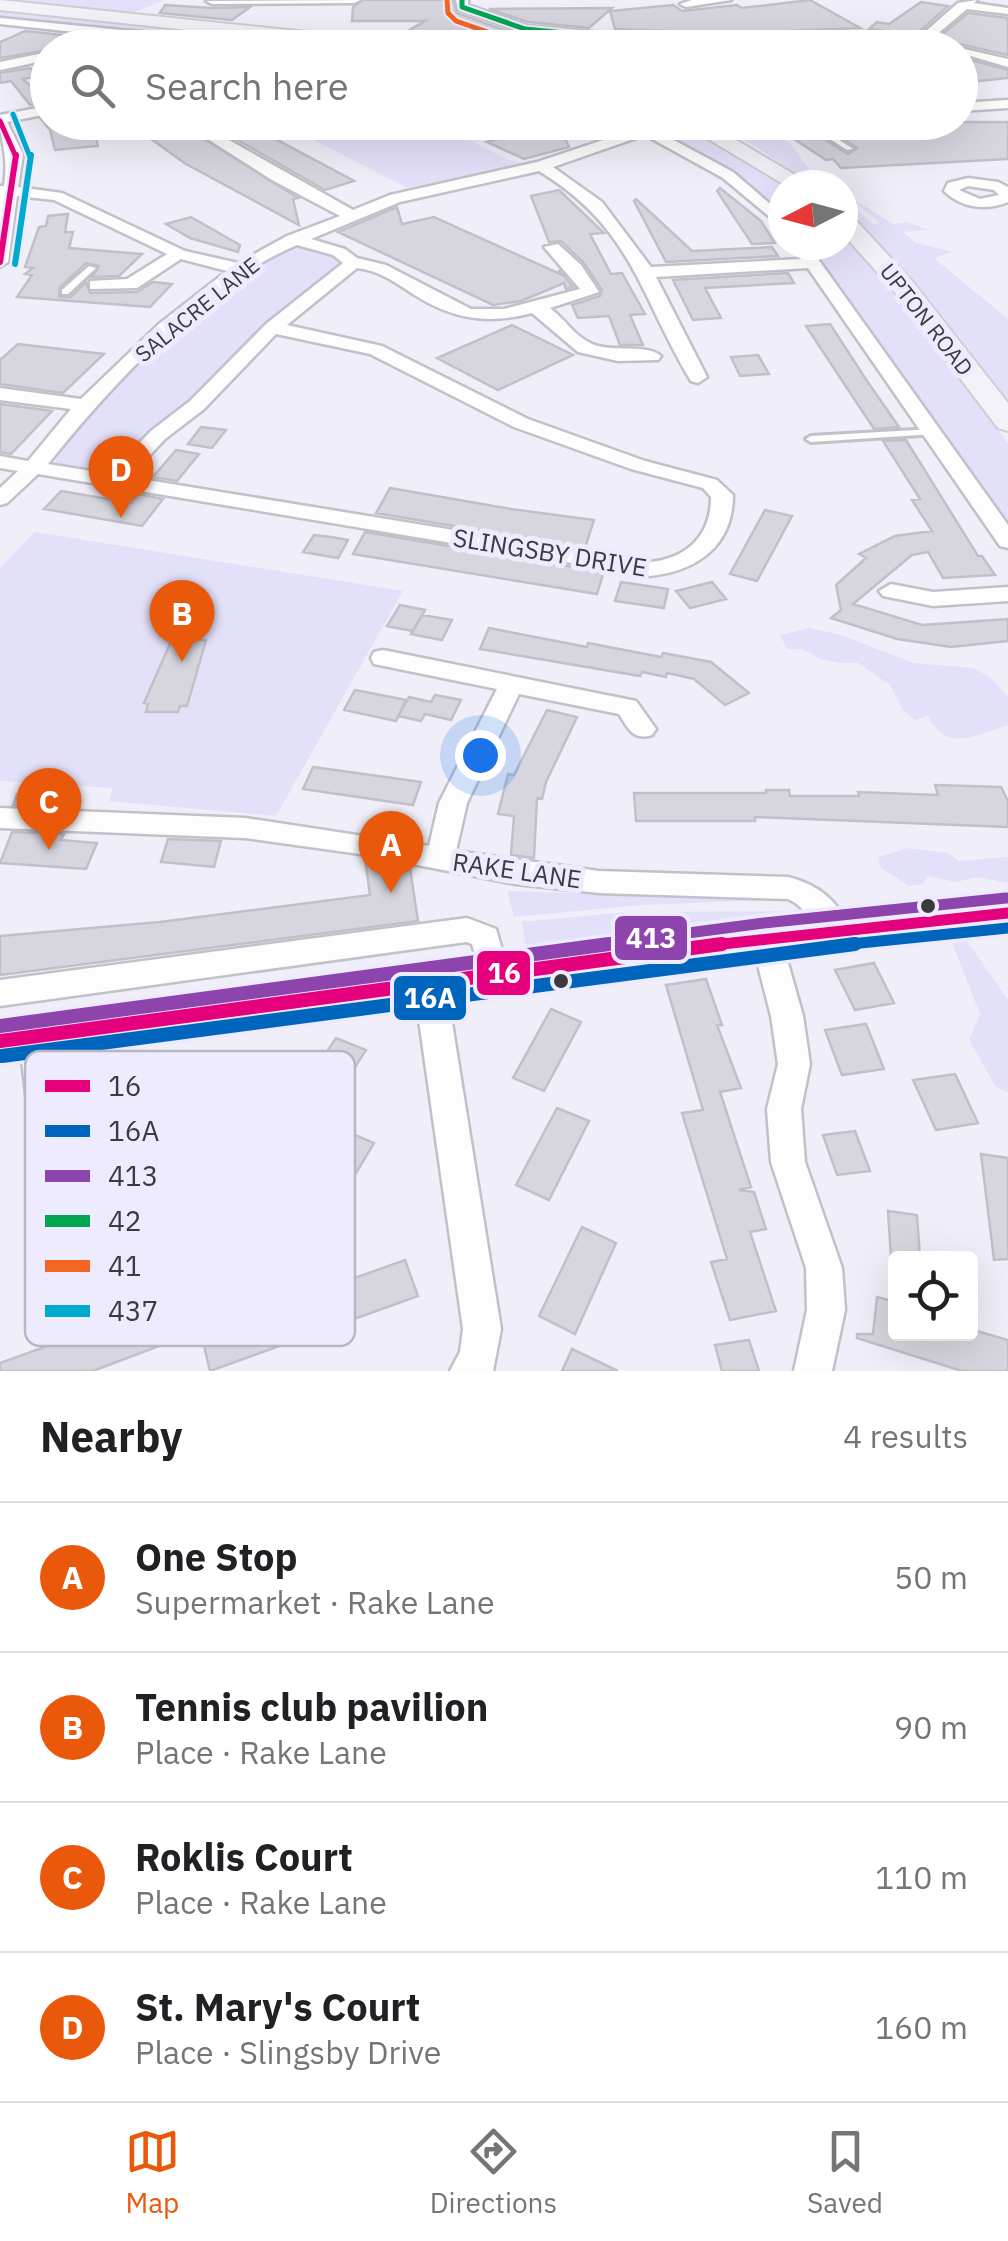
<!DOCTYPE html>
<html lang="en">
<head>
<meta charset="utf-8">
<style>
	:root { --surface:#fff; --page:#f2f2f2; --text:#202124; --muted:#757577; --line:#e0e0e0; --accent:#ea580c }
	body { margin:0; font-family:"IBM Plex Sans",sans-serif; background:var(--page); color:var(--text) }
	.controls { position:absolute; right:30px; bottom:30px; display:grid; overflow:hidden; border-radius:10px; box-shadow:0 10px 40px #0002 }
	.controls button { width:90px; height:90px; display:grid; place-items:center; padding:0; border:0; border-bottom:2px solid var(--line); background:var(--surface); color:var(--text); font:50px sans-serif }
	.compass { position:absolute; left:768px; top:170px; width:90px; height:90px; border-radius:50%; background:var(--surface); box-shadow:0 10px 40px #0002; rotate:264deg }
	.you { position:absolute; left:480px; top:755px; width:35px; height:35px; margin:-25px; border:8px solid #fff; border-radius:50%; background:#1a73e8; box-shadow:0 0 0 15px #1a73e833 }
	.badge { display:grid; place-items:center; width:65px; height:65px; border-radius:50%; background:var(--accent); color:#fff; font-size:32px; font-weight:700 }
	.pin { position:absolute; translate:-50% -82px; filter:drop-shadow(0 2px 5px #0008) }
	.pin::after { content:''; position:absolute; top:52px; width:35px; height:30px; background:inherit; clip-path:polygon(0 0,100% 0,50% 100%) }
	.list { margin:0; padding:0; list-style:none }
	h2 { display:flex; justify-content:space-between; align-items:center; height:130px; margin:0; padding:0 40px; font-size:42px }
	h2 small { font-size:32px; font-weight:400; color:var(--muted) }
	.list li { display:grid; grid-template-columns:65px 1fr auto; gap:30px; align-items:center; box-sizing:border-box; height:150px; padding:0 40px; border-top:2px solid var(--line) }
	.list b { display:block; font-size:38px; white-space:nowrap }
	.list p { margin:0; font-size:32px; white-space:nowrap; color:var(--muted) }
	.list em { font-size:32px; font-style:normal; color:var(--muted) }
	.icon { flex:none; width:55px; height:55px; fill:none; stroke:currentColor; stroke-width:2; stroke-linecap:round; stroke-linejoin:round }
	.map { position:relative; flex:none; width:1008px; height:1371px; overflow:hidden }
	.search { position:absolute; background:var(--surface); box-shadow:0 10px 40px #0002; left:30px; right:30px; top:30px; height:110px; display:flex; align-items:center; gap:25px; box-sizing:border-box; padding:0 35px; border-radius:55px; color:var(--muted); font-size:38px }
	.sheet { height:730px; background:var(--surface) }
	nav { display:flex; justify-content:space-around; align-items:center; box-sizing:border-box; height:140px; border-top:2px solid var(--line); background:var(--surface); font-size:28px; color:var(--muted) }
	nav a { display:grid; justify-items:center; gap:5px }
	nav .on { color:var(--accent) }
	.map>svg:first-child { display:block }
	.green { fill:#e3e0f9 }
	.building { fill:#d7d6df; stroke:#c1c0c9; stroke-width:2.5 }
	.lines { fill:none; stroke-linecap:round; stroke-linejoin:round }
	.lane-casing { stroke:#c2c1ca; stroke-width:6 }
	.street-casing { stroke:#c2c1ca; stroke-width:5 }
	.primary-casing { stroke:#ceced3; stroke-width:4 }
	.lane { fill:#fdfdfe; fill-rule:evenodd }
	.street { fill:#fdfdfe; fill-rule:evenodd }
	.primary { fill:#f3f2f8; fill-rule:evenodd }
	.bus-1-far3-casing { stroke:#edebfd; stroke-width:9 }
	.bus-1-far2-casing { stroke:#edebfd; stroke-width:11 }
	.bus-1-far1-casing { stroke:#edebfd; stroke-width:19 }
	.bus-1-casing { stroke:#edebfd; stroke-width:21 }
	.bus-2-far1-casing { stroke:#edebfd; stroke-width:19 }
	.bus-2-casing { stroke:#edebfd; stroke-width:21 }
	.bus-3-far1-casing { stroke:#edebfd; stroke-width:19 }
	.bus-3-casing { stroke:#edebfd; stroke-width:21 }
	.bus-4-casing { stroke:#edebfd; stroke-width:9 }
	.bus-5-casing { stroke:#edebfd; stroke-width:9 }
	.bus-6-far1-casing { stroke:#edebfd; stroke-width:9 }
	.bus-6-casing { stroke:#edebfd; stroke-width:11 }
	.bus-1-far3 { stroke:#e5007d; stroke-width:5 }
	.bus-1-far2 { stroke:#e5007d; stroke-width:6 }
	.bus-1-far1 { stroke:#e5007d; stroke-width:11 }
	.bus-1 { stroke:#e5007d; stroke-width:14 }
	.bus-2-far1 { stroke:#0065bd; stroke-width:11 }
	.bus-2 { stroke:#0065bd; stroke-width:14 }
	.bus-3-far1 { stroke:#8e44ad; stroke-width:11 }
	.bus-3 { stroke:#8e44ad; stroke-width:14 }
	.bus-4 { stroke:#00a651; stroke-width:5 }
	.bus-5 { stroke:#f26522; stroke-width:5 }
	.bus-6-far1 { stroke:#00a9ce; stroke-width:5 }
	.bus-6 { stroke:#00a9ce; stroke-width:6 }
	.bus-dot { fill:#3b3a43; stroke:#edebfd; stroke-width:4 }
	.labels { text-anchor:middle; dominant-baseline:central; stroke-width:10; stroke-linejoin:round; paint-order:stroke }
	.far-street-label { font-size:22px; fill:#3b3a43; stroke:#edebfd }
	.street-label { font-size:25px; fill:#3b3a43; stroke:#edebfd }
	.key { fill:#edebfd; stroke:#b8b6c5; stroke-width:2.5 }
	.key-label { font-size:28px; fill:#3b3a43 }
	.line-badge { stroke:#edebfd; stroke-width:4 }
	.badge-label { font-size:28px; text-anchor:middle; font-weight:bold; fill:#fff }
</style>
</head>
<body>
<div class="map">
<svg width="1008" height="1371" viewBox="0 0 1008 1371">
	<rect width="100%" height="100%" fill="#f0eff9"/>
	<path class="green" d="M1,0H164L135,12L63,7L364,35L360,38L31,6L34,2Z
		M0,10L346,45L277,47L65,28L23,19L0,20Z
		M281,123H520L465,138L507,159L527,164L407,188Z
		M762,126L790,143L811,172L827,185H813L736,134Z
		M667,127L693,130L784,185L783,220L715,162L661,130Z
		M847,195L893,224L907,222L928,230L903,232L916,243L953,252L934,258L1008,319V411L843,212V198L873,224L880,223Z
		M843,233L920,326L1008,443V531L804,245H843Z
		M299,245L322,250L344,264L277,314L185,406L111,466L95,471L56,464L55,457L97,400L198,305L283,248Z
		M35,532L403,591L276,816L109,801L113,788L0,781V568Z
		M809,628L841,635L914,663L974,668L991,678L1008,697V725C976,735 947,754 928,716L915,720L903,710L890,685L858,663H839L819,659L803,649H787L780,635Z
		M908,848L948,853L959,861L1008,857V883L978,877L956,882L927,876L923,884L909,886L881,868L878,857Z
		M507,891L771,900L640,905L514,917Z
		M787,911L526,947L522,922L626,912Z
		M958,928L1008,1000V1093L996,1087L969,1040L980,1014L947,930Z"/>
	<path class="building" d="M363,0H453L457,13L524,37L573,42L567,48H505L406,32L425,21H352L353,7Z
		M810,0L860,28L747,33L631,30L615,29L610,11L673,5L682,11L737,5L742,8Z
		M921,2L948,6L916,35L869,29L877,22L889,24Z
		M165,5L212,8L250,7L232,20L160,13Z
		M612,8L589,28L528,22L489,9Z
		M968,13L1008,18V55L937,39Z
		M25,31L90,38L91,43L0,58V42Z
		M960,57L1008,70V78L969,82L960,76Z
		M30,68L40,76L23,79L48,102L30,105L11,81L0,83V73Z
		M48,118V122H92L98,146L55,150L50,130L41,119Z
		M127,122H177L298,198L293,199L299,225L186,164Z
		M206,122H244L354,181L325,190Z
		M552,122L561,130L569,147L524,159L487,142Z
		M907,122H1008V159L841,168L833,159L826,160L791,137L816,134L848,154L857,148L834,132Z
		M720,188L761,221L775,243L752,244L717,191Z
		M559,190L604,233L590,234L611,274L622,273L645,314L630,315L643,345H620L609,316L578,318L572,305L600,296L602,290L584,263L561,241L549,242L531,196Z
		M636,199L692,251L772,247L778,256L666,262L634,201Z
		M397,207L402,224L434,217L560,274L559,270L573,287L566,289L564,283L521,301L493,305L338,232Z
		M68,214L65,232H73L69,248L142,254L119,276L92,277L99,266L86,263L60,287L59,297H71L86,282L90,293L137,292L153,282L172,284L150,307L17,297L32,275L25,274L33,268L25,267L39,227L46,226L48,216Z
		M191,217L240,245L238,252L190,238L166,224Z
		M788,273L794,283L705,288L721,318L693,320L673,280Z
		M830,324L867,381L899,427L874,429L806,326Z
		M512,325L573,355L498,390L437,358Z
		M18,344L104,354L63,393L0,384V360Z
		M758,355L769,374L740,376L731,357Z
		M0,404L46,410L52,411L11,454L0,452Z
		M201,427L226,430L212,448L188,444Z
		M906,440L978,556H982L995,575L943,578L928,552L912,555L853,604L922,625L1008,619V641L951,647L897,639L831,618L841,610L836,585L866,558L859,554L895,536L932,531L912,500L920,499L883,441Z
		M176,450L199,454L177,481L153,477Z
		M390,488L511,509L594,520L585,548L376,513Z
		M61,491L131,503L138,494L163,499L142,526L44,509Z
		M765,510L792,516L757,581L730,574Z
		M365,532L579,568L603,574L597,594L353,554Z
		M314,535L331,537L348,540L338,558L303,552Z
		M621,582L668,589L664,608L615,601Z
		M712,582L726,599L690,608L676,591Z
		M400,605L425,610L413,631L387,626Z
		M422,615L452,620L442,640L411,634Z
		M489,628L587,647L588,643L661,657L663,653L711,662L749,693L725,705L694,679L667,673L666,677L642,672L640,676L480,649Z
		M172,639L206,640L187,706H180L178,712H146L148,704L144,703Z
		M355,690L381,695L406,700L396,721L344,710Z
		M435,695L461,700L451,720L425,714L421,721L398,716L409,697L431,702Z
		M547,710L577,717L546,782L542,799L537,798L534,858L511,855L514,816L498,814L508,774L514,775Z
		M313,767L393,778L421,782L413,805L303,789Z
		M935,785L1001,787L1008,801V827L755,817V821H636L634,793H766V790H789L790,796H859L858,792L938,795Z
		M17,794L79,796L75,807L13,805Z
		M12,832L64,834L61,840L97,843L86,869L0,863Z
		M168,839L221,841L214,867L161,862Z
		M365,859L410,868L418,921L0,975V936L160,922L370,895Z
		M874,963L894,1003L855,1010L835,970Z
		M706,979L722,1025H717L741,1088L720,1092L751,1187L739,1190L754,1192L766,1229L750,1232L776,1311L730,1320L711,1262L727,1259L682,1113L703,1110L666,985Z
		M551,1009L581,1022L544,1091L513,1078Z
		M866,1024L884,1069L842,1075L825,1030Z
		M336,1038L366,1050L320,1122L289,1109Z
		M955,1074L978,1123L936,1130L913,1080Z
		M557,1108L589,1121L549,1200L516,1185Z
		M343,1130L374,1143L328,1220L296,1205Z
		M855,1131L870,1171L837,1175L823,1135Z
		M981,1154L1008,1158V1259L994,1260Z
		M888,1211L917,1215L920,1258H891Z
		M582,1227L616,1243L575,1334L539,1316Z
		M405,1260L418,1296L210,1371L201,1333Z
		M877,1297L896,1302V1334H970V1329L1008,1340V1371H962L857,1338V1334H873Z
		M175,1300L183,1337L93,1371H0V1363Z
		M749,1340L759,1371H722L715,1345Z
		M572,1349L618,1371H562Z"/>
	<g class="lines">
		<g class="lane-casing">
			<path id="lane" d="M804,122H812L853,149L847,150Z
				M89,266L96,268L68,294H62V290Z
				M932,429L936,430V434L811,442L806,439L811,436Z"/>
		</g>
		<g class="street-casing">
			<path id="street" d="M360,0L354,3L212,4L206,1Z
				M456,0H468V5L527,26L624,35L713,38L866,32L917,39L958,3L977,0L974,3L1008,8V14L967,9L929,41L1008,59V67L960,53V48H925L866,40L713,46L624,43L525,33L458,9Z
				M692,0H731L686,7L680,4Z
				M0,18L263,44L269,48H223L0,24Z
				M48,52V60L0,70V62Z
				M1008,100V108L960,111V103Z
				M48,106V114L7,122L23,154L18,187L62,193L185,251L238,263L287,236L340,216L272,180L181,122H197L353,210L390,195L537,162L636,129L637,125L676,122L657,131L733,172L783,215V228L723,178L645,135L553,167L602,202L651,267L801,259L792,245H808L1008,525V548L1000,546L808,268L656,277L707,377L698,383L691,381C639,295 633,228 539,171L400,202L311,239L345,249L357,258L386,265L471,309H504L580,289L544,247L558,244L581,265L599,292L550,308C565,319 574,336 592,344C613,353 645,343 661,356L658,360L618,361L578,352L532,313C487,325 452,319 413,294C395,282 378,270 357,268L287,325L382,346L528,419L645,461L717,480L733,495C733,546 697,571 650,576L38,474L7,503L0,505V488L18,471L0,468V456L28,461L71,409L0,400V388L81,399L159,324L227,271L181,259L137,288L90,289V281L127,279L167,254L54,200L17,196L8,262L0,267V186H4C9,152 0,145 0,115ZM297,245L333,255L343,263L266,324L190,401L151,431L109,474L48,464C110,387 204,284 297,245ZM276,334L370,354L514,427L631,469L703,488L711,497C711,535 688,558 650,562L129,477L165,439L204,409Z
				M722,122H760L705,133L698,129Z
				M968,178L998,182L1008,187V202C986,211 961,208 944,191L948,183ZM968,186L994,190L999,195L980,199L959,190Z
				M891,584L933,592L1008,587V601L933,606L883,596L879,591Z
				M383,650L636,701L656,729L652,735C633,741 628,728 619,714L519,694L467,803L456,851L599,871L788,877C820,885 837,901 852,930L848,938C821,947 812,909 788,899L599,893L516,884L360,854L245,838L0,828V808L245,818L429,846L439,803L497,689L374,664L371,658L374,652Z
				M467,918L496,929L509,974L505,983L494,986L483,983L472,944L466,942L0,1006V980Z
				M766,926L777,930L781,938L803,1016L810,1064L801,1109L805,1162L842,1268L845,1310L832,1371H794L807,1310L806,1268L771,1162L767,1109L778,1064L771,1016L751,938L755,930Z
				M430,972L441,976L446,985L501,1329L493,1371H450L460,1352L463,1329L414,985L419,976Z
				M35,1021L46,1025L51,1035L81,1254L76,1266L63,1272L50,1266L45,1254L19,1035L24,1025Z"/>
		</g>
		<g class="primary-casing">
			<path id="primary" d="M0,0L412,43L421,48H356L0,10Z
				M680,122H706L812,185H785Z
				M843,213L851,215L911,280L1008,403V431L998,428L893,290L843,234Z
				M1008,896V930L766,956L0,1061V1021L766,920Z"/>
		</g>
		<use href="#lane" class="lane"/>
		<use href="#street" class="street"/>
		<use href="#primary" class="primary"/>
		<g class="bus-1-far3-casing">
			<path id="bus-1-far3" d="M0,121L16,157"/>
		</g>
		<g class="bus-1-far2-casing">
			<path id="bus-1-far2" d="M0,262L16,155"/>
		</g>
		<g class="bus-1-far1-casing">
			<path id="bus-1-far1" d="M704,946L1008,913"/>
		</g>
		<g class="bus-1-casing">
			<path id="bus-1" d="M0,1041L722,944"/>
		</g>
		<g class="bus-2-far1-casing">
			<path id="bus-2-far1" d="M831,946L1008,928"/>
		</g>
		<g class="bus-2-casing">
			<path id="bus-2" d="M2,1056L855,944"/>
		</g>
		<g class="bus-3-far1-casing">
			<path id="bus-3-far1" d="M590,946L764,923L1006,898"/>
		</g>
		<g class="bus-3-casing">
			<path id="bus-3" d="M0,1026L609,944"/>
		</g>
		<g class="bus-4-casing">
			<path id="bus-4" d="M462,0V7L525,29L624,39L713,42L866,36L951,48"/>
		</g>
		<g class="bus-5-casing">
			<path id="bus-5" d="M447,0L448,13L456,21L522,44L559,48"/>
		</g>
		<g class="bus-6-far1-casing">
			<path id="bus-6-far1" d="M13,114L30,157"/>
		</g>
		<g class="bus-6-casing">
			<path id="bus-6" d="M15,264L31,155"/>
		</g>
		<use href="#bus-1-far3" class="bus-1-far3"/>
		<use href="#bus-1-far2" class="bus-1-far2"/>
		<use href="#bus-1-far1" class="bus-1-far1"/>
		<use href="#bus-1" class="bus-1"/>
		<use href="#bus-2-far1" class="bus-2-far1"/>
		<use href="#bus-2" class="bus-2"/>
		<use href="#bus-3-far1" class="bus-3-far1"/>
		<use href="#bus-3" class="bus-3"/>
		<use href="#bus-4" class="bus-4"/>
		<use href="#bus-5" class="bus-5"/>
		<use href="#bus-6-far1" class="bus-6-far1"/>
		<use href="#bus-6" class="bus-6"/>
	</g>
	<g class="bus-dot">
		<circle cx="928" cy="906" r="9"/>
		<circle cx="561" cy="981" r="9"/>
	</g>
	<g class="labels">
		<g class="far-street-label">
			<text transform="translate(197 309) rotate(-39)">SALACRE LANE</text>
			<text transform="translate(927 319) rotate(52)">UPTON ROAD</text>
		</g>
		<g class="street-label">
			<text transform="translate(550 552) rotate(9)">SLINGSBY DRIVE</text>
			<text transform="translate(517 870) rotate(8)">RAKE LANE</text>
		</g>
	</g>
	<rect x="25" y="1051" width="330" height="295" rx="15" class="key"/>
	<rect x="45" y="1080" width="45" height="12" fill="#e5007d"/>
	<rect x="45" y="1125" width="45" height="12" fill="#0065bd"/>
	<rect x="45" y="1170" width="45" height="12" fill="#8e44ad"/>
	<rect x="45" y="1215" width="45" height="12" fill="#00a651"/>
	<rect x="45" y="1260" width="45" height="12" fill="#f26522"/>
	<rect x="45" y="1305" width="45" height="12" fill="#00a9ce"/>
	<g class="key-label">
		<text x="108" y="1096">16</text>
		<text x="108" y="1141">16A</text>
		<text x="108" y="1186">413</text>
		<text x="108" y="1231">42</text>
		<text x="108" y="1276">41</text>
		<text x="108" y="1321">437</text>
	</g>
	<g class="line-badge">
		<rect x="613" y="914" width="76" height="48" rx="10" fill="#8e44ad"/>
		<rect x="475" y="949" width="57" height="48" rx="10" fill="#e5007d"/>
		<rect x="392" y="974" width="76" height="48" rx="10" fill="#0065bd"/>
	</g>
	<g class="badge-label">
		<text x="651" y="948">413</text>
		<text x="504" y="983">16</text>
		<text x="430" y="1008">16A</text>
	</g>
</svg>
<div class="controls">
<button><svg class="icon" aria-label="locate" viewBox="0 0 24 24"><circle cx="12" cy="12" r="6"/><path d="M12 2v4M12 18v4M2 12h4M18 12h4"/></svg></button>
</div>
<svg class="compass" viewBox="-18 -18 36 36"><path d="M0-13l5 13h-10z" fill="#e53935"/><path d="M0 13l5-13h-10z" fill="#757577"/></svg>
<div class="you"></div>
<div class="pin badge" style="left:391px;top:893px">A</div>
<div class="pin badge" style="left:182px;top:662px">B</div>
<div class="pin badge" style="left:49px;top:850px">C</div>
<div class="pin badge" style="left:121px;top:518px">D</div>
<div class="search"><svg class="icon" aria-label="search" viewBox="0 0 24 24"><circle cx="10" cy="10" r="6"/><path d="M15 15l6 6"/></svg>Search here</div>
</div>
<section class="sheet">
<h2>Nearby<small>4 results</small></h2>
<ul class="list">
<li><span class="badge">A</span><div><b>One Stop</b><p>Supermarket · Rake Lane</p></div><em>50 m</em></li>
<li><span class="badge">B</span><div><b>Tennis club pavilion</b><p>Place · Rake Lane</p></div><em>90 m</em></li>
<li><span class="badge">C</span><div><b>Roklis Court</b><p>Place · Rake Lane</p></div><em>110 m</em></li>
<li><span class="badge">D</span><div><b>St. Mary's Court</b><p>Place · Slingsby Drive</p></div><em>160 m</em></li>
</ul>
</section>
<nav>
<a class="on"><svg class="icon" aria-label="map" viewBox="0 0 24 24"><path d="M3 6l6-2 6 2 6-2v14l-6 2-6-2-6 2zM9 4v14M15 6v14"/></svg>Map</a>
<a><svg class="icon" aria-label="directions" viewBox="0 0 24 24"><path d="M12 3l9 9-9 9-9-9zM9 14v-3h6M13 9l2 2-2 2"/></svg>Directions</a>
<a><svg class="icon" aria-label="saved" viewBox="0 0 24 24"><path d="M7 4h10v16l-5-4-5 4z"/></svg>Saved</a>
</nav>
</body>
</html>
